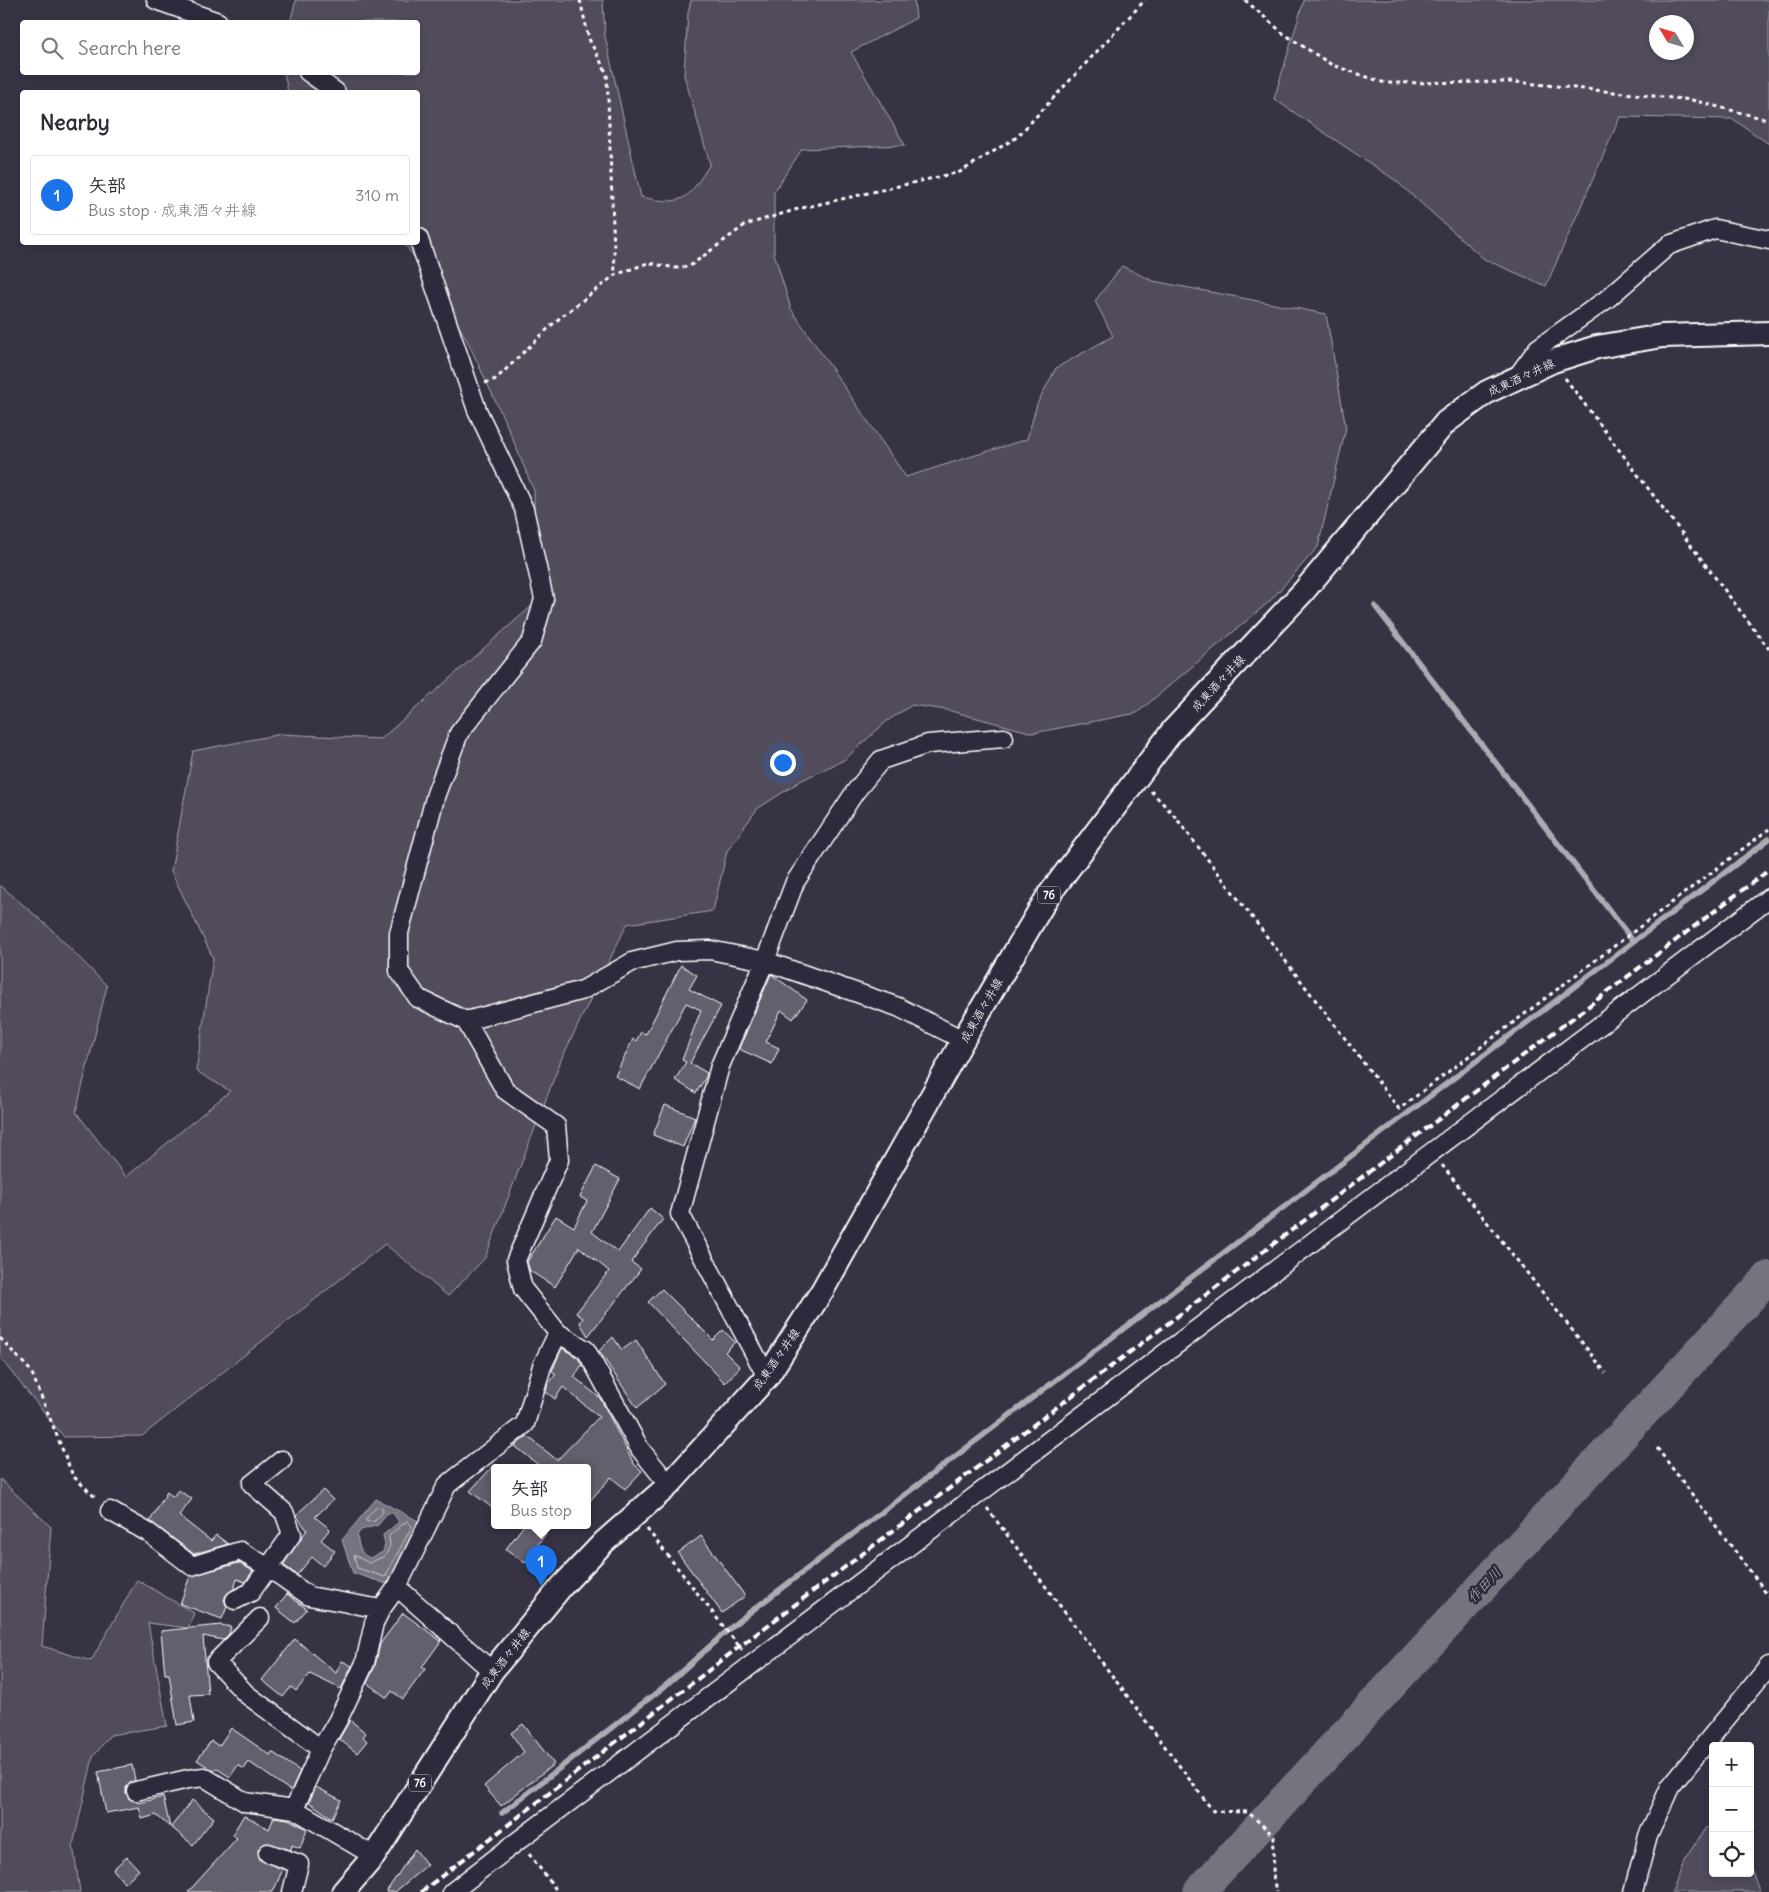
<!DOCTYPE html>
<html lang="en">
<head>
<meta charset="utf-8">
<style>
	:root { --surface:#fff; --page:#f2f2f3; --text:#2b2b33; --muted:#7c7c81; --line:#e1e1e2; --accent:#1a73e8 }
	body { margin:0; font-family:Delius,"Klee One",sans-serif; background:var(--page); color:var(--text) }
	.controls { position:absolute; right:15px; bottom:15px; display:grid; overflow:hidden; border-radius:5px; box-shadow:0 2px 8px #0003 }
	.controls button { width:45px; height:45px; display:grid; place-items:center; padding:0; border:0; border-bottom:1px solid var(--line); background:var(--surface); color:var(--text); font:25px sans-serif }
	.compass { position:absolute; left:1649px; top:15px; width:45px; height:45px; border-radius:50%; background:var(--surface); box-shadow:0 2px 8px #0003; rotate:308deg }
	.you { position:absolute; left:782px; top:762px; width:18px; height:18px; margin:-12px; border:4px solid #fff; border-radius:50%; background:#1a73e8; box-shadow:0 0 0 8px #1a73e833 }
	.badge { display:grid; place-items:center; width:32px; height:32px; border-radius:50%; background:var(--accent); color:#fff; font-size:16px; font-weight:700 }
	.pin { position:absolute; translate:-50% -41px; filter:drop-shadow(0 1px 2px #0008) }
	.pin::after { content:''; position:absolute; top:26px; width:18px; height:15px; background:inherit; clip-path:polygon(0 0,100% 0,50% 100%) }
	.popup { position:absolute; left:491px; top:1464px; width:100px; height:65px; box-sizing:border-box; display:grid; place-content:center; border-radius:5px; background:var(--surface); filter:drop-shadow(0 1px 4px #0005); font-size:16px; white-space:nowrap; color:var(--muted) }
	.popup b { font-size:19px; color:var(--text) }
	.popup::after { content:''; position:absolute; left:50%; top:100%; margin-left:-10px; border:10px solid transparent; border-top-color:var(--surface) }
	.list { margin:0; padding:0; list-style:none }
	h2 { display:flex; justify-content:space-between; align-items:center; height:65px; margin:0; padding:0 20px; font-size:21px }
	h2 small { font-size:16px; font-weight:400; color:var(--muted) }
	.list li { display:grid; grid-template-columns:32px 1fr auto; gap:15px; align-items:center; box-sizing:border-box; height:80px; margin:0 10px 10px; padding:0 10px; border:1px solid var(--line); border-radius:5px }
	.list b { display:block; font-size:19px; white-space:nowrap }
	.list p { margin:0; font-size:16px; white-space:nowrap; color:var(--muted) }
	.list em { font-size:16px; font-style:normal; color:var(--muted) }
	.icon { flex:none; width:28px; height:28px; fill:none; stroke:currentColor; stroke-width:2; stroke-linecap:round; stroke-linejoin:round }
	.map { position:relative; flex:none; width:1769px; height:1892px; overflow:hidden }
	.search { position:absolute; background:var(--surface); box-shadow:0 2px 8px #0003; left:20px; top:20px; width:400px; height:55px; display:flex; align-items:center; gap:12px; box-sizing:border-box; padding:0 18px; border-radius:5px; color:var(--muted); font-size:19px }
	.panel { position:absolute; background:var(--surface); box-shadow:0 2px 8px #0003; left:20px; top:90px; width:400px; height:155px; border-radius:5px }
	.map>svg:first-child { display:block }
	.green { fill:#514c5c; stroke:#a8a6ae; fill-rule:evenodd }
	.water { fill:#76737f; stroke:#adabb2; fill-rule:evenodd }
	.lines { fill:none; stroke-linecap:round; stroke-linejoin:round }
	.shore { stroke:#c8c7cc; stroke-width:1 }
	.stream { stroke:#adabb2; stroke-width:5.5 }
	.river { stroke:#76737f; stroke-width:32 }
	.building { fill:#635f6d; stroke:#fff }
	.minor-casing { stroke:#fff; stroke-width:21 }
	.major-casing { stroke:#fff; stroke-width:26 }
	.path { stroke:#fff; stroke-width:3; stroke-dasharray:4 4; stroke-linecap:butt }
	.minor { stroke:#2f2a3d; stroke-width:18 }
	.major { stroke:#2f2a3d; stroke-width:22 }
	.rail { stroke:#fff; stroke-width:4; stroke-dasharray:8 4; stroke-linecap:butt }
	.labels { text-anchor:middle; dominant-baseline:central; stroke-width:5; stroke-linejoin:round; paint-order:stroke }
	.shield { fill:#2f2a3d; stroke:#c1bfc5; stroke-width:1 }
	.shield-label { font-size:11px; font-weight:bold; fill:#fff }
	.street-label { font-size:12px; fill:#fff; stroke:#2f2a3d }
	.water-label { font-size:14px; font-style:italic; fill:#b4b2b9; stroke:#2f2a3d }
</style>
</head>
<body>
<div class="map">
<svg width="1769" height="1892" viewBox="0 0 1769 1892">
	<rect width="100%" height="100%" fill="#373345"/>
	<filter id="ink" filterUnits="userSpaceOnUse"><feTurbulence type="fractalNoise" baseFrequency=".02" numOctaves="2"/><feDisplacementMap in="SourceGraphic" scale="10" xChannelSelector="R" yChannelSelector="G"/><feConvolveMatrix kernelMatrix="1 2 1 2 8 2 1 2 1" color-interpolation-filters="sRGB"/></filter>
	<g filter="url(#ink)">
		<path class="green" d="M296,0H603L605,36L641,197C685,206 686,201 710,164L684,75L688,13L691,0H914L916,18L851,52L905,145L802,149L774,192V253L791,309L906,477L1027,439L1037,404L1056,368L1113,336L1095,301L1122,266L1153,281L1326,314L1346,428L1318,547L1270,601L1137,713L1033,733L947,710L912,705L887,721L844,760L802,780L757,809L727,851L713,911L627,924L561,1060L485,1258L448,1296L385,1244L142,1436L64,1437L0,1358V885L50,928L107,986L76,1112L126,1177L230,1091L196,1071L213,958L171,871L193,751L281,734L381,739L534,604V491L508,428L467,340L438,291L404,243L418,242V92H288L284,73L418,72V22H290Z
			M1304,0H1769V144L1733,119L1620,117L1546,286L1484,259L1395,180L1274,99ZM1656,22H1686V52H1656Z
			M0,1479L51,1527L42,1646L91,1661L137,1580L194,1613L188,1628L148,1623L167,1726L110,1735L93,1757L73,1845L80,1892H0Z
			M1706,1827L1713,1833V1873H1750V1866L1760,1892H1672L1685,1860Z"/>
		<path class="water" d="M376,1499L420,1522L387,1584L353,1573L342,1540ZM388,1513H393L399,1522L383,1535L385,1545L383,1552L370,1558C359,1554 359,1545 357,1535L361,1530L378,1525Z"/>
		<g class="lines">
			<path class="shore" d="M377,1507L382,1508L383,1512L375,1521L367,1522L366,1519Z
				M407,1521L412,1526L385,1577L357,1568L354,1555L369,1563L385,1556L390,1546L389,1536Z"/>
			<path class="stream" d="M1375,606L1633,941
				M502,1813L665,1686L737,1622L1769,839"/>
			<path class="river" d="M1199,1892L1769,1277"/>
		</g>
		<path class="building" d="M681,965L697,975L689,989L721,1006L690,1063L707,1073L706,1077L696,1093L675,1080L686,1062L682,1060L701,1010L686,1003L640,1089L615,1076L633,1039L636,1041L641,1032L646,1034Z
			M771,974L807,1000L793,1019L781,1010L766,1042L779,1048L772,1064L739,1049Z
			M665,1105L695,1117L683,1147L653,1135Z
			M596,1166L620,1179L592,1232L618,1252L650,1208L663,1219L631,1262L641,1269L588,1336L580,1323L583,1318L576,1313L609,1271L579,1247L555,1287L530,1271L527,1262L556,1216L574,1227L587,1201L580,1197Z
			M662,1289L713,1340L723,1330L735,1342L725,1352L740,1367L725,1383L648,1302Z
			M613,1337L622,1350L636,1340L665,1384L637,1408L599,1351Z
			M562,1348L578,1358L582,1365L574,1377L600,1398L634,1464L642,1471L625,1489L611,1477L587,1504V1467H541L515,1446L527,1436L557,1460L599,1417L563,1387L555,1399L546,1392L548,1384L556,1374L552,1371Z
			M495,1464V1510L470,1491Z
			M178,1490L192,1499L179,1516L211,1541L216,1535L228,1544L194,1554L150,1521L167,1492L173,1497Z
			M323,1490L333,1500L315,1517L330,1529L321,1540L335,1551L323,1566L312,1557L297,1575L283,1565L307,1530L296,1515Z
			M524,1525H535L546,1533L525,1563L506,1549Z
			M701,1536L745,1596L722,1613L678,1553Z
			M239,1563L253,1571L245,1582L237,1579L234,1589L226,1595L224,1600L227,1607L222,1619L180,1604L190,1576Z
			M287,1594L307,1609L295,1623L276,1608Z
			M403,1613L441,1641L422,1667L425,1669L403,1699L392,1691L387,1698L367,1683L375,1666L380,1644Z
			M221,1625L231,1627L229,1634L223,1640L203,1636L208,1694L190,1695L194,1722L177,1725L169,1674H165L161,1631Z
			M295,1639L336,1673L342,1661L352,1666L341,1689L310,1674L296,1691L291,1687L283,1697L262,1680Z
			M350,1720L366,1733L363,1737L367,1741L357,1753L339,1739Z
			M523,1724L554,1764L501,1806L484,1786L524,1752L511,1733Z
			M231,1728L270,1755L272,1752L300,1771L291,1791L249,1762L244,1769L238,1765L230,1777L216,1768L214,1771L197,1760L211,1741L219,1746Z
			M132,1765L135,1780L126,1787L128,1798L139,1803L163,1797L170,1827L156,1815L142,1819L139,1807L106,1813L98,1772Z
			M316,1787L341,1800L332,1818L309,1802Z
			M192,1800L214,1818L193,1845L171,1827Z
			M244,1815L269,1829L274,1817L288,1819L307,1829L300,1848L292,1845L291,1850L267,1843L258,1849L260,1860L283,1869L273,1892H188L237,1838L232,1835Z
			M415,1849L427,1865L395,1892H386Z
			M127,1857L139,1870L124,1883L113,1869Z"/>
		<g class="lines">
			<g class="minor-casing">
				<path id="minor" d="M156,0L218,22
					M308,72L336,92
					M418,237L477,410L524,509L544,599L532,641L459,733L436,794L399,933V971L418,998L466,1021L583,990L632,962L677,951L710,950L765,961L898,1007L963,1040
					M1517,377L1538,348L1607,299L1669,245L1715,229L1769,240
					M466,1021L505,1090L556,1126L559,1160L516,1260L523,1289L558,1333L586,1350L640,1449L669,1485
					M767,1377L680,1214L720,1066L765,961L795,882L855,792L881,760L928,744L1004,738
					M110,1511L149,1533L192,1566L240,1551L269,1568L309,1596L381,1609L397,1587L492,1671
					M397,1587L447,1485L525,1424L542,1366L558,1333
					M235,1600L251,1592L292,1534L284,1512L252,1484L282,1460
					M260,1618L216,1662L246,1694L321,1749
					M136,1791L188,1779L204,1777L245,1802L294,1809
					M268,1853L299,1864L292,1892
					M374,1856L294,1809L321,1749L338,1720L365,1663L374,1623L381,1609
					M452,1892L519,1840L1769,898
					M1633,1892L1648,1836L1670,1787L1769,1666"/>
			</g>
			<g class="major-casing">
				<path id="major" d="M343,1892L374,1856L492,1671L562,1586L604,1542L669,1485L767,1377L822,1291L963,1040L1048,896L1173,730L1303,592L1446,422L1487,392L1553,361L1597,347L1662,336L1769,333"/>
			</g>
			<path class="path" d="M580,0L589,39L607,74L615,275
				M1245,0L1284,34L1332,65L1385,83L1516,82L1692,100L1769,120
				M1565,378L1769,649
				M485,383L496,379L556,321L615,275L648,263L676,268L690,266L745,225L798,209L960,172L1017,137L1145,0
				M1151,791L1173,814L1399,1109L1769,829
				M1442,1165L1606,1373
				M0,1338L31,1371L73,1476L97,1499
				M1657,1448L1769,1596
				M987,1508L1213,1811L1248,1812L1274,1836L1273,1875L1276,1892
				M647,1529L742,1650
				M529,1854L558,1892"/>
			<use href="#minor" class="minor"/>
			<use href="#major" class="major"/>
			<path class="rail" d="M421,1892L739,1647L1769,870"/>
		</g>
	</g>
	<g class="labels">
		<g class="shield">
			<rect x="1038" y="886.5" width="22" height="17" rx="4"/>
			<rect x="409" y="1774.5" width="22" height="17" rx="4"/>
		</g>
		<g class="shield-label">
			<text x="1049" y="895">76</text>
			<text x="420" y="1783">76</text>
		</g>
		<g class="street-label">
			<text transform="translate(1521 377) rotate(-25)">成東酒々井線</text>
			<text transform="translate(1218 683) rotate(-47)">成東酒々井線</text>
			<text transform="translate(981 1010) rotate(-60)">成東酒々井線</text>
			<text transform="translate(776 1359) rotate(-55)">成東酒々井線</text>
			<text transform="translate(505 1658) rotate(-52)">成東酒々井線</text>
		</g>
		<g class="water-label">
			<text transform="translate(1484 1585) rotate(-47)">作田川</text>
		</g>
	</g>
</svg>
<div class="controls">
<button>+</button>
<button>−</button>
<button><svg class="icon" aria-label="locate" viewBox="0 0 24 24"><circle cx="12" cy="12" r="6"/><path d="M12 2v4M12 18v4M2 12h4M18 12h4"/></svg></button>
</div>
<svg class="compass" viewBox="-18 -18 36 36"><path d="M0-13l5 13h-10z" fill="#e53935"/><path d="M0 13l5-13h-10z" fill="#7c7c81"/></svg>
<div class="you"></div>
<div class="pin badge" style="left:541px;top:1586px">1</div>
<div class="popup"><b>矢部</b>Bus stop</div>
<div class="search"><svg class="icon" aria-label="search" viewBox="0 0 24 24"><circle cx="10" cy="10" r="6"/><path d="M15 15l6 6"/></svg>Search here</div>
<section class="panel">
<h2>Nearby<small></small></h2>
<ul class="list">
<li><span class="badge">1</span><div><b>矢部</b><p>Bus stop · 成東酒々井線</p></div><em>310 m</em></li>
</ul>
</section>
</div>
</body>
</html>
